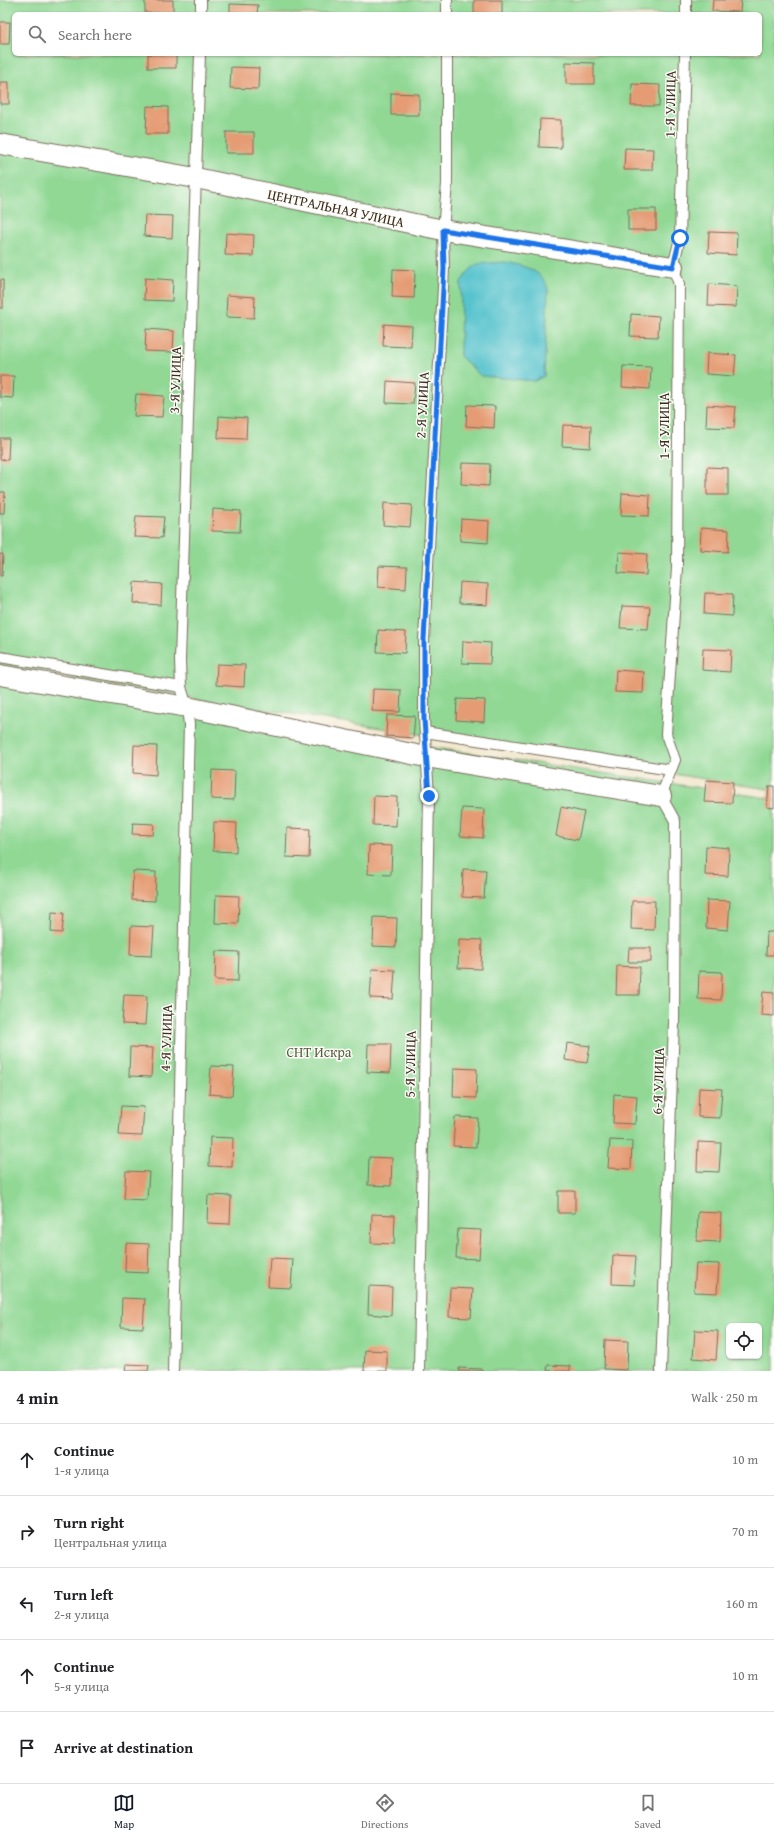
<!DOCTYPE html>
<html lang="en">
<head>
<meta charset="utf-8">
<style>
	:root { --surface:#fff; --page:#f6f6f6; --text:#202124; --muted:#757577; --line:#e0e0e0; --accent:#111827 }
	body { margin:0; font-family:"Gentium Book Plus",serif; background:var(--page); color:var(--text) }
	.controls { position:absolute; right:12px; bottom:12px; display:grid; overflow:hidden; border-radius:6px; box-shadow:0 1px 3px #0004 }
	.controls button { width:36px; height:36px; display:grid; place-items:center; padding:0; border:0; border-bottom:1px solid var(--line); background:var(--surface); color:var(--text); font:20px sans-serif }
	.stop { position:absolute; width:12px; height:12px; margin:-9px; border:3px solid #1a73e8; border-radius:50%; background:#fff }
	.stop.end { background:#1a73e8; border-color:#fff; box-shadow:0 1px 4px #0008 }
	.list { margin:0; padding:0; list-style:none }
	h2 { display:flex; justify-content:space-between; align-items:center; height:52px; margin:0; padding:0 16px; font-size:17px }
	h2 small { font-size:13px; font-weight:400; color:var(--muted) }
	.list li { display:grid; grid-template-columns:26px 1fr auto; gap:12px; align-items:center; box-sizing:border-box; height:72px; padding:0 16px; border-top:1px solid var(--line) }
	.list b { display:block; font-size:15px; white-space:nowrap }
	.list p { margin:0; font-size:13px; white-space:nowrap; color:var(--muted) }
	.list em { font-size:13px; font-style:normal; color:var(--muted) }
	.icon { flex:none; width:22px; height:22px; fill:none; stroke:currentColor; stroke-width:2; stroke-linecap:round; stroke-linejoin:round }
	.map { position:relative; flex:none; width:774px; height:1371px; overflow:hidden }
	.search { position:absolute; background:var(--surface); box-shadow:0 1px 3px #0004; left:12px; right:12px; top:12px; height:44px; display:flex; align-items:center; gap:10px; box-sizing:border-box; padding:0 14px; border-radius:6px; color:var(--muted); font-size:15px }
	.sheet { height:412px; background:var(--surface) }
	nav { display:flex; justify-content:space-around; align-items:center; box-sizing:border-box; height:56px; border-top:1px solid var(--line); background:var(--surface); font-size:11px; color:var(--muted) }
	nav a { display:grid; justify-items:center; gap:2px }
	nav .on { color:var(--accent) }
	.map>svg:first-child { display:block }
	.green { fill:#90d894; stroke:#668159; fill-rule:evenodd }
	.water { fill:#56c3cd; stroke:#487676 }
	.building { fill:#e59c75 }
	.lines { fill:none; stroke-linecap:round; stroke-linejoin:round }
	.lane-casing { stroke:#7b6c5b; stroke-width:12 }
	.street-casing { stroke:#7b6c5b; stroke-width:22 }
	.lane { stroke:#fff; stroke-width:10 }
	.street { stroke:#fff; stroke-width:20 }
	.route { stroke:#1a73e8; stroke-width:5 }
	.labels { text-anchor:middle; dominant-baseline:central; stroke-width:3; stroke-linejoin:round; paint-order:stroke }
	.street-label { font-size:14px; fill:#3b2a1e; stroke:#fdfcf7 }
	.park-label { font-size:14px; fill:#545e41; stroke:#fdfcf7 }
</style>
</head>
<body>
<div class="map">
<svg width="774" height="1371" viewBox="0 0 774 1371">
	<rect width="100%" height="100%" fill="#fdfcf7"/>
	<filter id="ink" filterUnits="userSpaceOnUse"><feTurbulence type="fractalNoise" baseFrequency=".025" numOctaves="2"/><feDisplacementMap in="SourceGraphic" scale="8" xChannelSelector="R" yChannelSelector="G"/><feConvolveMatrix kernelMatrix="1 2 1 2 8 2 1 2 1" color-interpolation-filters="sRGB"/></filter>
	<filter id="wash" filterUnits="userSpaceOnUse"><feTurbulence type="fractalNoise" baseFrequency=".012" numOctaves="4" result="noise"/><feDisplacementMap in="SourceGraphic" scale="16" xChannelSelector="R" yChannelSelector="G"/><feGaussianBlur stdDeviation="0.9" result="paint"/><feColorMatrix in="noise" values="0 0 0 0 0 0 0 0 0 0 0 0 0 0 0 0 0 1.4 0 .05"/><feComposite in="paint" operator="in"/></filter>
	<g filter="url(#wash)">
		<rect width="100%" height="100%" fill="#f1e7cd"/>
		<path class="green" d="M0,0H774V790L0,668ZM14,14H760V54H14Z
			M0,682L774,799V1371H0ZM729,1326H759V1356H729Z"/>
		<path class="water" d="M505,262C523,266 542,269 548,289L544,376L535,381L481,376L460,356L461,282L468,272L477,264Z"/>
		<g id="blocks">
			<path class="building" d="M145,0H173V14L145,13Z
				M474,0H502V14H474Z
				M713,0H741L740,12L712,11Z
				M230,4L258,5L257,14H230Z
				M0,22H10L9,44H0Z
				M148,54H176V68H148Z
				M566,62L594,63V84H566Z
				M231,67L259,68L258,89L230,88Z
				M0,82H9V104H0Z
				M632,84L660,85L659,106H631Z
				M391,93L419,94V115H391Z
				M147,106L168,107V134H146Z
				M540,119L561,120V148L539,147Z
				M226,132H254V153H226Z
				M625,148L653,149L652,170H624Z
				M628,209H656V230H628Z
				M145,215L173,216L172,238L144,236Z
				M709,232L737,233L736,255L708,253Z
				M226,233L254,235L253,256L225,255Z
				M393,269L415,270L414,298L392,297Z
				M145,278L173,280L172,301L144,300Z
				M0,280H3V308H0Z
				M709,284L737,286L736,307L708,306Z
				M227,295L255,297L254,318L226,317Z
				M631,314L659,316L658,337L630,336Z
				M384,324L412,326L411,347L383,346Z
				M146,329L174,331L173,352L145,351Z
				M707,353L736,355L734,376L706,374Z
				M623,366L651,367L650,389L622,387Z
				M0,376H14L13,398L0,397Z
				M387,381L415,383L413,404L386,403Z
				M136,394L164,396L162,417L134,416Z
				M467,405L495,406L494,428L466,426Z
				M707,405L736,407L734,428L706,427Z
				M219,416L247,418L246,439L218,438Z
				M563,425L591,426L590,448L562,446Z
				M0,438H9L8,460L0,459Z
				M462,463L490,464L489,486L461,484Z
				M707,467L728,468V495H707Z
				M0,492H5L4,513H0Z
				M622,493L650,495L649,516L621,515Z
				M384,503L412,505L410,527L383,525Z
				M213,509L241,511L240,532L212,531Z
				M136,516L164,517L162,538L134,537Z
				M461,519L489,521L488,543L460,541Z
				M701,528L729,530L728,552L700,550Z
				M619,552L647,554L646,575L618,573Z
				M0,554H3L2,576H0Z
				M379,566L407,567L406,589L378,587Z
				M134,582L162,584L161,605L133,603Z
				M460,582L488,584L487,605L459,603Z
				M705,593L733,594L732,616L704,614Z
				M622,606L650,607L648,629L620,628Z
				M378,630L406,632L405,653L377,652Z
				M463,641L491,643L490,664L462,663Z
				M703,649L731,650L730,672L702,670Z
				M217,664L245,665L244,687L216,685Z
				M616,670L644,672L643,693L615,692Z
				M373,689L401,690L400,712L372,711Z
				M457,699L485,700L484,722L456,720Z
				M387,715L415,716L413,738L386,736Z
				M134,745L157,746L156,775L133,773Z
				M212,770L235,771L234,800L211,799Z
				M706,780L733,782L732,803L704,802Z
				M769,786H774V808L767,807Z
				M374,796L397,797L396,826L373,825Z
				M561,807L584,812L578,840L556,836Z
				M462,808L484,809L483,838L460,836Z
				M214,822L237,823L236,852L213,851Z
				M133,823L154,824L153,835L132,834Z
				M287,828L310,829L309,858L286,857Z
				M369,845L392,846L391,875L368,874Z
				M706,846L729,848L728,876L705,875Z
				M463,869L486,870L484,898L462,897Z
				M133,871L156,872L155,901L132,900Z
				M216,895L239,896L238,924L215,923Z
				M707,900L730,901L728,930L706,928Z
				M632,901H655L654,930L631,929Z
				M52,912L64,913L62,933L51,932Z
				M374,917L397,918L396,947L373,946Z
				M131,926L154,927L152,956L130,955Z
				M767,932H774V955H766Z
				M459,939L482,940L481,969L458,968Z
				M629,948H651V962H628Z
				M216,951L239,952L238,981L215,980Z
				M617,966L640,967L639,995H616Z
				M372,969L395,970L393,999L370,998Z
				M699,971L722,972L721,1000L698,999Z
				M763,992L774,993V1016L761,1015Z
				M124,995L147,996L145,1025L122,1024Z
				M567,1043L590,1046L587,1063L565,1060Z
				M368,1044H391L390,1073L367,1072Z
				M130,1047L153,1048L151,1077L129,1076Z
				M211,1066L234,1067L232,1096L209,1094Z
				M454,1068L477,1069L476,1098L453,1097Z
				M699,1088L722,1089L720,1118L698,1117Z
				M614,1094L637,1096L635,1124L613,1123Z
				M121,1106L144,1107L142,1136L119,1135Z
				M455,1117L478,1118L476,1147L453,1146Z
				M210,1137L233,1138L232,1167L209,1166Z
				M610,1140L632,1141L631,1169L608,1168Z
				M698,1142L721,1143L719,1172L697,1171Z
				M369,1157L392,1158L391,1186L368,1185Z
				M126,1171L149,1172L147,1200L124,1199Z
				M558,1191H575V1213H558Z
				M208,1195L231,1196L230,1224L207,1223Z
				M698,1212L721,1213L720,1242L697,1241Z
				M372,1214L395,1215L394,1244L371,1243Z
				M458,1229L481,1230L479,1259L456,1258Z
				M126,1243L149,1244L148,1273L125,1272Z
				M613,1255L636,1256L634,1285L612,1284Z
				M270,1258L293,1259L291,1288L268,1287Z
				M696,1263L719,1264L717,1293L694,1292Z
				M369,1286L392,1287L391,1316L368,1314Z
				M450,1288L473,1289L471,1318L449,1317Z
				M122,1298L145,1299L143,1328L121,1327Z
				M695,1330L718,1331L716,1360L693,1358Z
				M605,1340L628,1341L627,1370L604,1369Z
				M365,1350L387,1351V1371H364Z
				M126,1364L149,1365L148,1371H125Z
				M548,1365L570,1366V1371H547Z
				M459,1368L482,1369V1371H459Z"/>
		</g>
	</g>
	<g filter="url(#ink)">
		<use href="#blocks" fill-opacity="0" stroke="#7b6c5b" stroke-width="1"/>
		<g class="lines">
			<g class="lane-casing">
				<path id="lane" d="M447,0V14
					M201,14V0
					M686,14V0
					M0,657L181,687
					M425,732L671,770
					M173,1371L189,725L187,707L181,687L180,660L200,54
					M419,1371L429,796L424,719V640L444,269L443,230L447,184V54
					M661,1371L674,1023L675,821L661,796L675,760L666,734L677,568L679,284L673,267L680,238L685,54"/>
			</g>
			<g class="street-casing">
				<path id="street" d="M0,144L196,178L443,230L673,267
					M0,675L187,707L426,757L661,796"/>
			</g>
			<use href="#lane" class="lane"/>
			<use href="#street" class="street"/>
		</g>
	</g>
	<g class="lines" filter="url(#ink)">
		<path class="route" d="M429,796L424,719V640L444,269L443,230L673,267L680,238"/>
	</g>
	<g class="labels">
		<g class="street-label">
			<text transform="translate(670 104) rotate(-89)">1-Я УЛИЦА</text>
			<text transform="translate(336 208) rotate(12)">ЦЕНТРАЛЬНАЯ УЛИЦА</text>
			<text transform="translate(175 380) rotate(-88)">3-Я УЛИЦА</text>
			<text transform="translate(422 405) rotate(-87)">2-Я УЛИЦА</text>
			<text transform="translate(664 426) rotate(-90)">1-Я УЛИЦА</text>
			<text transform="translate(166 1038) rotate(-88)">4-Я УЛИЦА</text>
			<text transform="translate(410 1064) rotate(-89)">5-Я УЛИЦА</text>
			<text transform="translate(658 1081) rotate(-88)">6-Я УЛИЦА</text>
		</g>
		<g class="park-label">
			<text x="319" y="1052">СНТ Искра</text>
		</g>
	</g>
</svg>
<div class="controls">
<button><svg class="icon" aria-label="locate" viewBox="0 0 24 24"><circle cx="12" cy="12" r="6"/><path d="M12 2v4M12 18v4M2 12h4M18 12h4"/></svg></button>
</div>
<div class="stop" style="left:680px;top:238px"></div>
<div class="stop end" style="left:429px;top:796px"></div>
<div class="search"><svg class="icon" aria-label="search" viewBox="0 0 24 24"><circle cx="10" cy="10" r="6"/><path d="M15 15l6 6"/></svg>Search here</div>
</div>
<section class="sheet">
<h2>4 min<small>Walk · 250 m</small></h2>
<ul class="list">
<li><svg class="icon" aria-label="ahead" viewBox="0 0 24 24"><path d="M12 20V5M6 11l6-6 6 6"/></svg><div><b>Continue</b><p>1-я улица</p></div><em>10 m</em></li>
<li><svg class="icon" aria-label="right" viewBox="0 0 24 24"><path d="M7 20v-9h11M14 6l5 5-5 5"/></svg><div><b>Turn right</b><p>Центральная улица</p></div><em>70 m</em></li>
<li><svg class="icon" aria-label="left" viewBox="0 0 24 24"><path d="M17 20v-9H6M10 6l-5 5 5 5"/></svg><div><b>Turn left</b><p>2-я улица</p></div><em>160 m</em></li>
<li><svg class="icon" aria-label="ahead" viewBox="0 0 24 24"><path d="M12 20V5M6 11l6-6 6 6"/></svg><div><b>Continue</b><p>5-я улица</p></div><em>10 m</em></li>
<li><svg class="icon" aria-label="arrive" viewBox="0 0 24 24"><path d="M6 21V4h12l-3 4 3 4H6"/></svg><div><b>Arrive at destination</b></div></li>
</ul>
</section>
<nav>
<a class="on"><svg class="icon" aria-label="map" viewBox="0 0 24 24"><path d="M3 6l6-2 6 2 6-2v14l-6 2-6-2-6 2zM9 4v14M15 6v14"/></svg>Map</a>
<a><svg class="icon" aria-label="directions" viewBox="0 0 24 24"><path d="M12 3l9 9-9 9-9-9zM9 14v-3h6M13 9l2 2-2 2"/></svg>Directions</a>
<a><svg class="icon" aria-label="saved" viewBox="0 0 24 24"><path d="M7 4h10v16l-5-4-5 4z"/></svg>Saved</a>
</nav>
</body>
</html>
